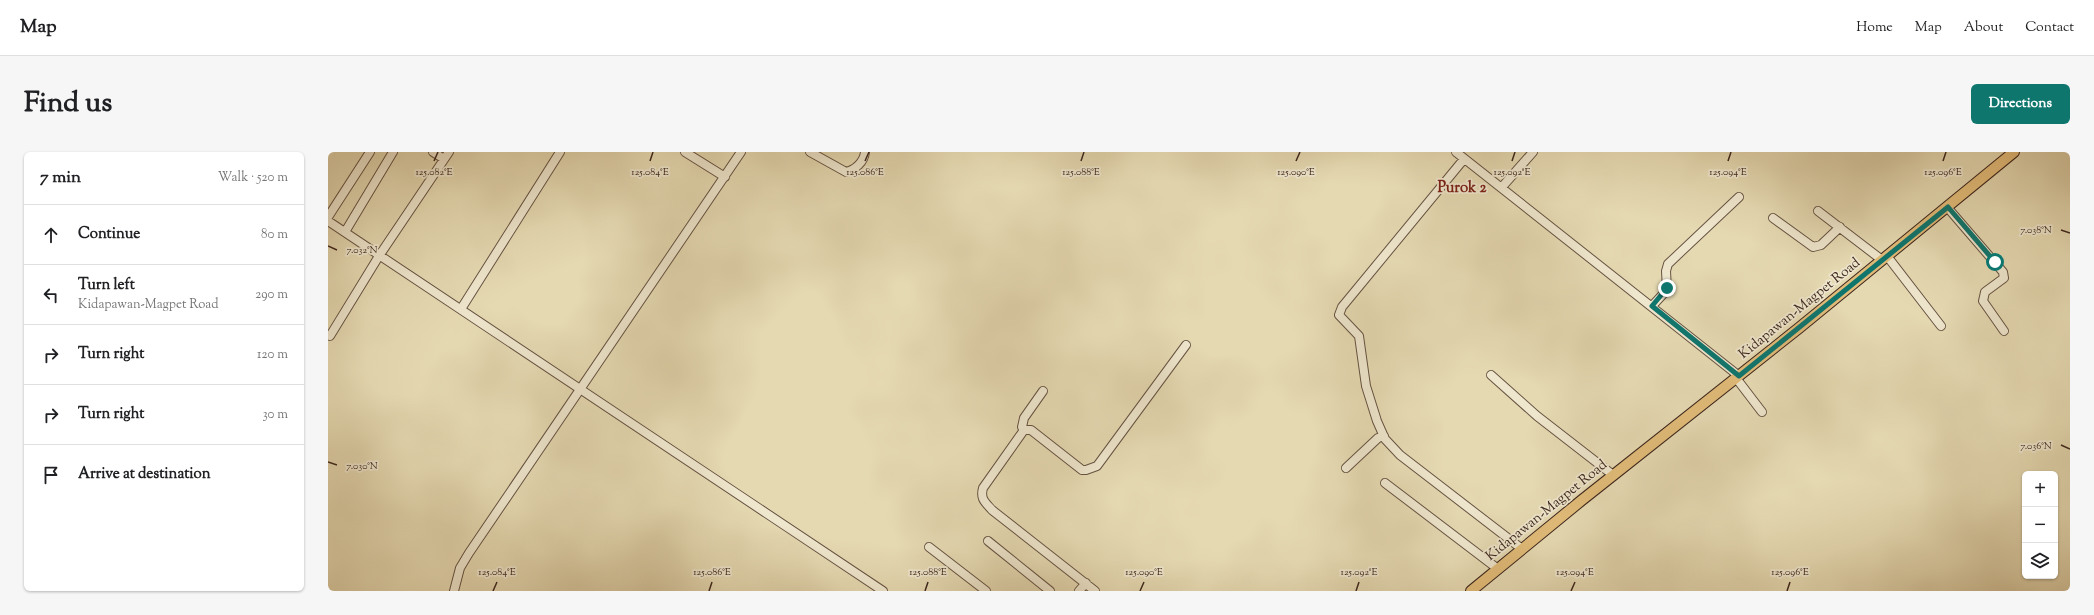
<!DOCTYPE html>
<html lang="en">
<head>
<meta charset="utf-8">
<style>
	:root { --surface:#fff; --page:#f6f6f6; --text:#202124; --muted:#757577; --line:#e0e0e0; --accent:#0f766e }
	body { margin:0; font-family:"Sorts Mill Goudy",serif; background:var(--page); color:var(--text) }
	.controls { position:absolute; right:12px; bottom:12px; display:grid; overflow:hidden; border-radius:6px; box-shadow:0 1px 3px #0004 }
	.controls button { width:36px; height:36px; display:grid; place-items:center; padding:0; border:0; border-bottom:1px solid var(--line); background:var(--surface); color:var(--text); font:20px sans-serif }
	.stop { position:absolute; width:12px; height:12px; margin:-9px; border:3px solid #0f766e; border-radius:50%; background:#fff }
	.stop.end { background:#0f766e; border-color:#fff; box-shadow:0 1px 4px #0008 }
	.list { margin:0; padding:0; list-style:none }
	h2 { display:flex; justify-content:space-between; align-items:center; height:52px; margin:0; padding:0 16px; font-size:17px }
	h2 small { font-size:13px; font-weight:400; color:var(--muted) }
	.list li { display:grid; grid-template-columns:26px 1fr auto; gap:12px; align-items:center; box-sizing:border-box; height:60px; padding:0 16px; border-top:1px solid var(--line) }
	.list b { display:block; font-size:15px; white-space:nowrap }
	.list p { margin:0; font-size:13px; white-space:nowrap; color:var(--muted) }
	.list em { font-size:13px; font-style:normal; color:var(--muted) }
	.icon { flex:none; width:22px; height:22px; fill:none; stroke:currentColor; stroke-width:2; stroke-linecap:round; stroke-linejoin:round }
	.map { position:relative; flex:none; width:1742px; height:439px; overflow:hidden; border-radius:6px }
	header { display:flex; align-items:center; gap:24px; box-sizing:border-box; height:56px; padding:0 20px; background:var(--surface); border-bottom:1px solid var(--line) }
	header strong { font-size:19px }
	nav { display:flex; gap:22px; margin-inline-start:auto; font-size:14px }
	.intro { display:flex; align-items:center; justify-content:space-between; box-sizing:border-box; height:96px; padding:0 24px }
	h1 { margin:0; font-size:28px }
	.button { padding:10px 18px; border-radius:6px; background:var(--accent); color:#fff; font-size:14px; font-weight:700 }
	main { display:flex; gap:24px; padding:0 24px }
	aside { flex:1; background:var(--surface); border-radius:6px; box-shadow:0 1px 3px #0004 }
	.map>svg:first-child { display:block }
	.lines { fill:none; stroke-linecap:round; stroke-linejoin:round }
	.minor-casing { stroke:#665342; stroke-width:10 }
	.major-casing { stroke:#3c261d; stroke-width:12 }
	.minor { stroke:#eee6cd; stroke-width:8 }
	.major { stroke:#e2bc79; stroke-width:10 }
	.route { stroke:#0f766e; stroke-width:5 }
	.ticks { fill:none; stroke:#3c261d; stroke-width:1.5 }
	.labels { text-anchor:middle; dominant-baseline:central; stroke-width:3.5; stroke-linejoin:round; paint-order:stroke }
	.street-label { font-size:14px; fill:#3c261d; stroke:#eee6cd }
	.neighbourhood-label { font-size:15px; font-weight:bold; fill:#7a1f14; stroke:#eee6cd }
	.ticks-label { font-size:10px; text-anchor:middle; fill:#3c261d; stroke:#eee6cd; stroke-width:3.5; stroke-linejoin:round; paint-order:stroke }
</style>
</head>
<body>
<header>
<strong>Map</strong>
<nav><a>Home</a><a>Map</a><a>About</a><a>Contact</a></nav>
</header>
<div class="intro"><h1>Find us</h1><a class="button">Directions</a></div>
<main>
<aside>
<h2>7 min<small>Walk · 520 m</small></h2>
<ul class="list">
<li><svg class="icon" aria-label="ahead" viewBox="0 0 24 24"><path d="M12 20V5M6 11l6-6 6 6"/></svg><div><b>Continue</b></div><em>80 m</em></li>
<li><svg class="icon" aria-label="left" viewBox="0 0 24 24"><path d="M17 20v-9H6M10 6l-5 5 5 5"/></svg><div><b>Turn left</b><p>Kidapawan-Magpet Road</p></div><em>290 m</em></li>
<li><svg class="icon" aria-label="right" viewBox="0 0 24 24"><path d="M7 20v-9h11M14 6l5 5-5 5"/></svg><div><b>Turn right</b></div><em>120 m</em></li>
<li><svg class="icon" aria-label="right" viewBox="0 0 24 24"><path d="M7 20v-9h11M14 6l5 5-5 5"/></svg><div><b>Turn right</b></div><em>30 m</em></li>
<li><svg class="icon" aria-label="arrive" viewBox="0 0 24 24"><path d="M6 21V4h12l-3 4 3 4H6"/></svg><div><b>Arrive at destination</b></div></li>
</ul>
</aside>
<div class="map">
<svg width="1742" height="439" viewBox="0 0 1742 439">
	<rect width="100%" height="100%" fill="#e5d9b2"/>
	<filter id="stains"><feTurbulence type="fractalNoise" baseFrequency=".005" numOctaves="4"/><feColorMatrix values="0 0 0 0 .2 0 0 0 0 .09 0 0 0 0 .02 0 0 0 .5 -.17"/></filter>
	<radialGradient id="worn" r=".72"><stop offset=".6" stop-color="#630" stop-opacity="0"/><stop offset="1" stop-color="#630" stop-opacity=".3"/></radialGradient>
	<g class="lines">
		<g class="minor-casing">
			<path id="minor" d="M105,0L116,7
				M357,0L397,25
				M482,0L518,20C527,18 536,10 537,0
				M1128,0L1411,224
				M1136,7L1014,155L1011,163L1031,184L1038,234L1049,269L1057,287L1072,303L1194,397
				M1174,35L1205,0
				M1619,55L1675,120L1676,126L1657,140L1655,149L1676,179
				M1490,59L1554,108
				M0,65L42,0
				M1445,66L1485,95L1493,93L1512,75
				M0,69L555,439
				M17,80L65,0
				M1559,104L1613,174
				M1324,154L1339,138L1338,119L1340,112L1411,45
				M133,157L232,0
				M2,184L51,104L121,0
				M1163,223L1209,264L1285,323
				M1408,226L1434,260
				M696,278L694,275L696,266L715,239
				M1018,316L1050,286L1056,284
				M1057,331L1170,417
				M660,389L722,439
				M601,395L658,439
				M126,439L132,416L141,401L413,0
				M751,439L758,431
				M767,439L664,358C657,350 652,347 655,336L696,278H703L754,318H758L769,314L858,193"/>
		</g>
		<g class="major-casing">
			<path id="major" d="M1143,439L1254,348L1471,176L1686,0"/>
		</g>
		<use href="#minor" class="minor"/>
		<use href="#major" class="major"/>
	</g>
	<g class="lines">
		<path class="route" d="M1339,136L1324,154L1411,224L1620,55L1667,110"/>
	</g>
	<path class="ticks" d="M106,9L110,0M322,9L325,0M537,9L541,0M753,9L756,0M968,9L972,0M1184,9L1187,0M1400,9L1403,0M1615,9L1618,0M1733,78L1742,81M0,94L9,98M1733,293L1742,297M0,310L9,313M165,439L169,430M381,439L384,430M597,439L600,430M812,439L816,430M1028,439L1031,430M1243,439L1247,430M1459,439L1462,430"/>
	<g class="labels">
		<g class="street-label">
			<text transform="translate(1472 157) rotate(-39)">Kidapawan-Magpet Road</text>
			<text transform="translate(1219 359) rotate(-39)">Kidapawan-Magpet Road</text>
		</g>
		<g class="neighbourhood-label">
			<text x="1134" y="36">Purok 2</text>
		</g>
	</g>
	<g class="ticks-label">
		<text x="968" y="23">125.090°E</text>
		<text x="1184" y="23">125.092°E</text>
		<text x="1400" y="23">125.094°E</text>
		<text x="1615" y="23">125.096°E</text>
		<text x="106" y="23">125.082°E</text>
		<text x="322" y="23">125.084°E</text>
		<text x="537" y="23">125.086°E</text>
		<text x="753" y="23">125.088°E</text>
		<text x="1708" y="81">7.038°N</text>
		<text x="34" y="101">7.032°N</text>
		<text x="1708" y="297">7.036°N</text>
		<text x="34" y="317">7.030°N</text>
		<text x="169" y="423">125.084°E</text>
		<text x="384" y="423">125.086°E</text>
		<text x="600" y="423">125.088°E</text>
		<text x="816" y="423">125.090°E</text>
		<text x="1031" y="423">125.092°E</text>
		<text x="1247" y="423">125.094°E</text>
		<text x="1462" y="423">125.096°E</text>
	</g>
	<rect width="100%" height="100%" filter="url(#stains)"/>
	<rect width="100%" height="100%" fill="url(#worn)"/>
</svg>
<div class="controls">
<button>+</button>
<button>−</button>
<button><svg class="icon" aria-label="layers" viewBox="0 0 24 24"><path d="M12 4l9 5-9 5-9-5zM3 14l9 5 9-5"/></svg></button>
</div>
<div class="stop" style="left:1667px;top:110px"></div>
<div class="stop end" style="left:1339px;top:136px"></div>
</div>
</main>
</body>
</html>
